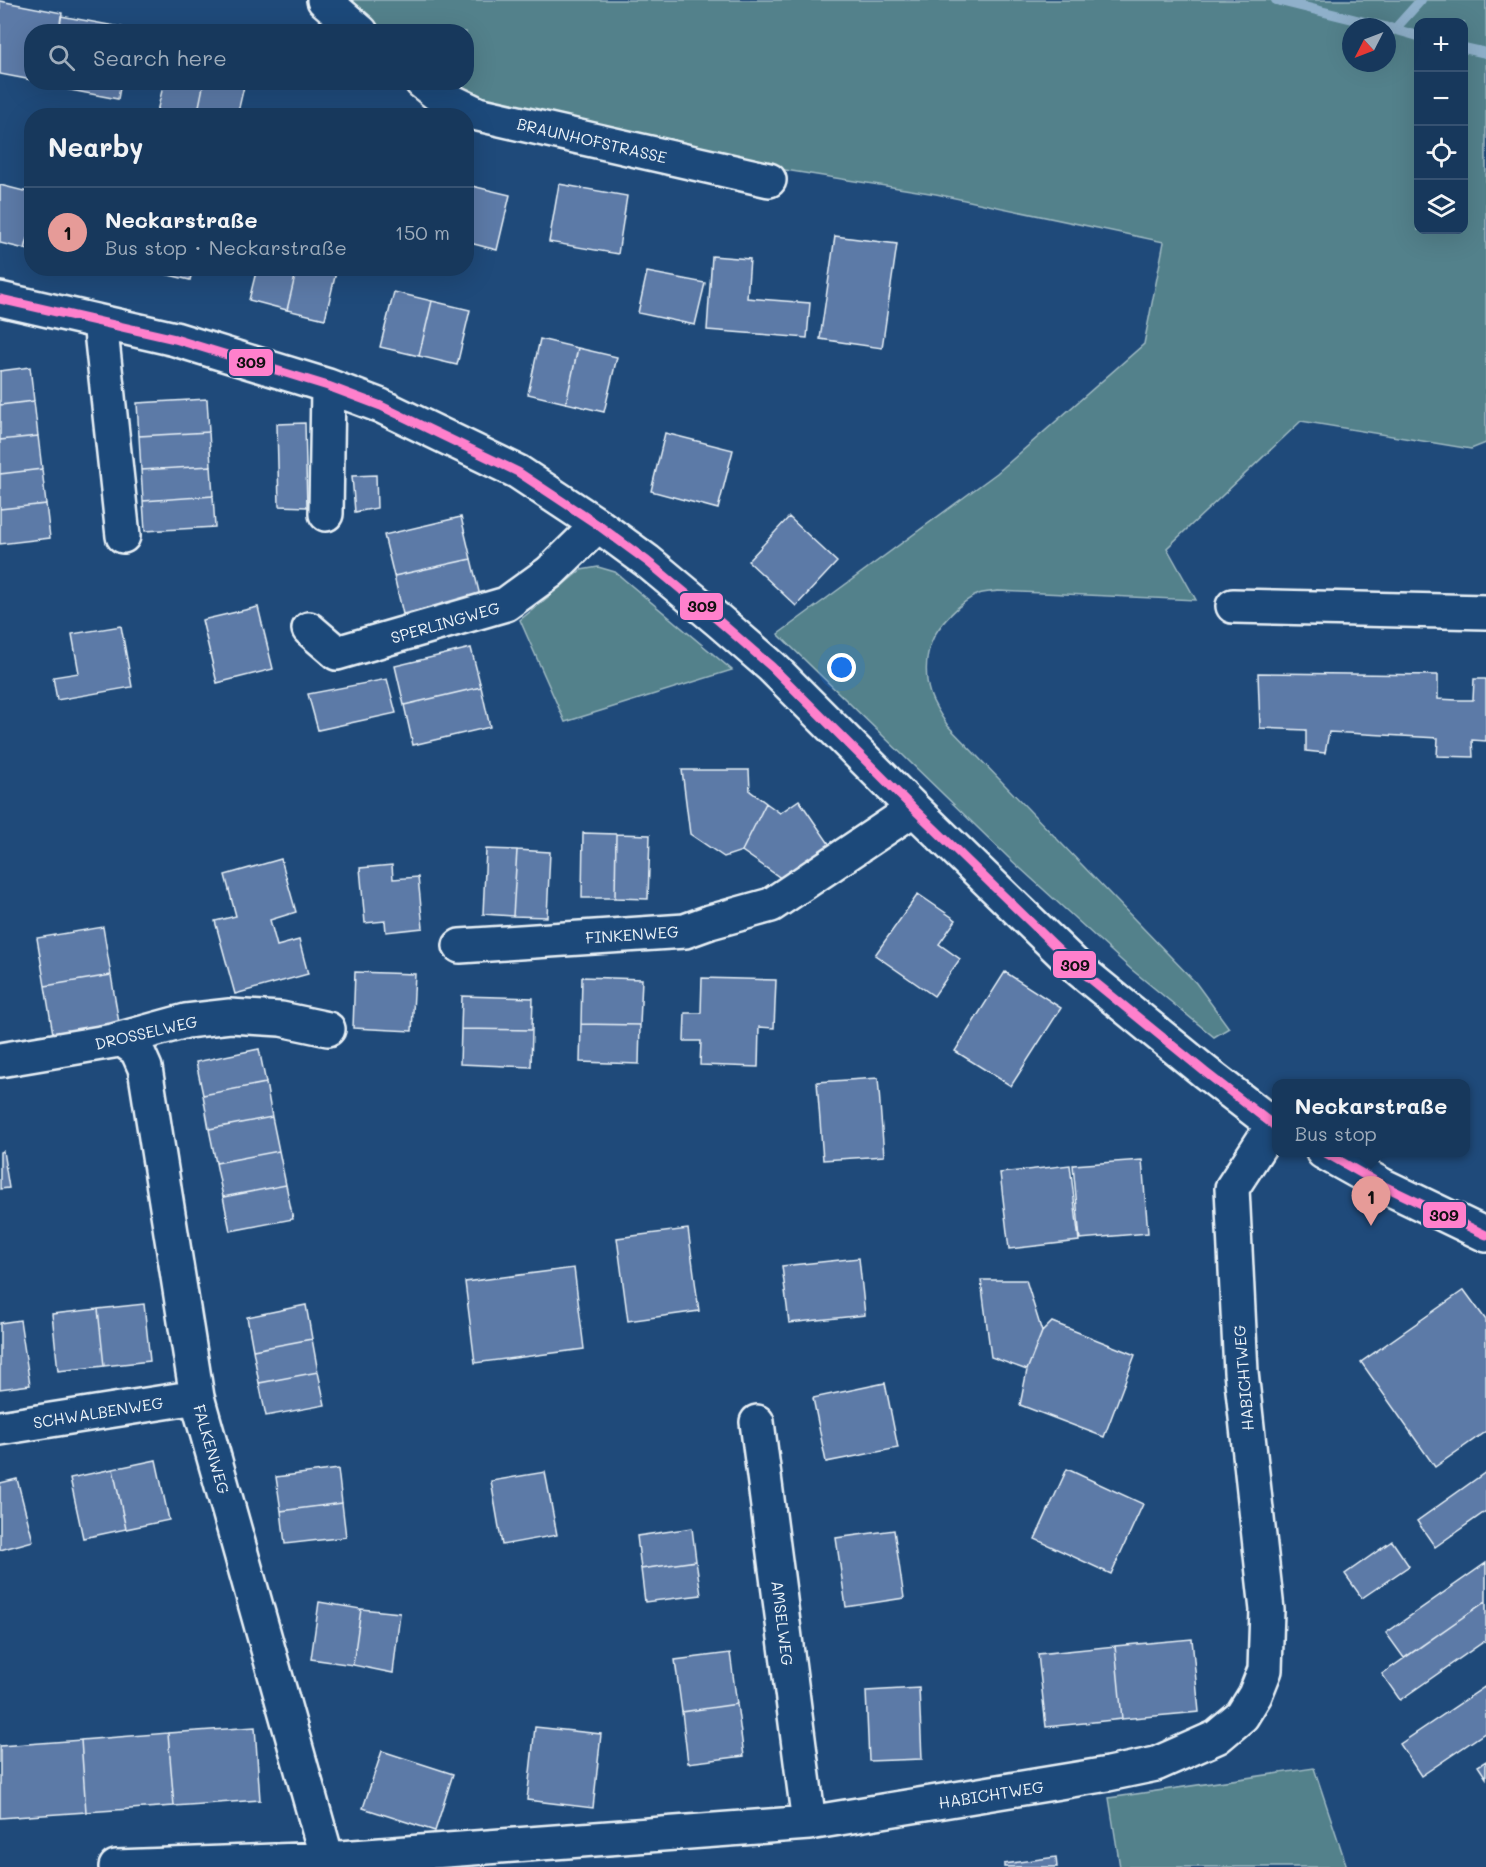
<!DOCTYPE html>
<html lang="en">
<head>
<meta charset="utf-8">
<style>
	:root { --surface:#17385c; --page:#244365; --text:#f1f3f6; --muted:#9eacbb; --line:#365272; --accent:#e69b98 }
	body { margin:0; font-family:Mali,sans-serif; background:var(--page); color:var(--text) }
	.controls { position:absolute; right:18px; top:18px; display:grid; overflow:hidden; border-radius:12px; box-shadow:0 6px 24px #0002 }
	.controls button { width:54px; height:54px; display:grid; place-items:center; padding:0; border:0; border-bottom:2px solid var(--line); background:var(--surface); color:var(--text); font:30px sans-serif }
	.compass { position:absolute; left:1342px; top:18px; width:54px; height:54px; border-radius:50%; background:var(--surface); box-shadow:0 6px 24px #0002; rotate:228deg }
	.you { position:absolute; left:842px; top:668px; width:21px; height:21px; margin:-15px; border:4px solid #fff; border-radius:50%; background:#1a73e8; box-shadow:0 0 0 9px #1a73e833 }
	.badge { display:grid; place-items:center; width:39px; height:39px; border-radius:50%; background:var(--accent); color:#111; font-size:20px; font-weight:700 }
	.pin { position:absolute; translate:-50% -50px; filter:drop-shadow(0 2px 3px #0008) }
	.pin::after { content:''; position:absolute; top:32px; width:21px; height:18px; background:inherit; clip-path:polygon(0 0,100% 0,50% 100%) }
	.popup { position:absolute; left:1272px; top:1079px; width:198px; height:78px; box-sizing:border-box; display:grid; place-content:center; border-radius:12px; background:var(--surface); filter:drop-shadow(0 2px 4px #0005); font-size:20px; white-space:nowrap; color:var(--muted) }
	.popup b { font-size:22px; color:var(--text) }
	.popup::after { content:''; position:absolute; left:50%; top:100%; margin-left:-12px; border:12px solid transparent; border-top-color:var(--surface) }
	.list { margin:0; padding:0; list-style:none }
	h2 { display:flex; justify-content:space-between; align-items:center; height:78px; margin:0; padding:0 24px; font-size:26px }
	h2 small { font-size:20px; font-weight:400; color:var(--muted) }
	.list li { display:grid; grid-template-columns:39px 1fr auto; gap:18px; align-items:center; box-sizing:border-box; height:90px; padding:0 24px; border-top:2px solid var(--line) }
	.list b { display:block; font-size:22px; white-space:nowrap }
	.list p { margin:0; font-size:20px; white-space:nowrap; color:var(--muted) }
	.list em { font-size:20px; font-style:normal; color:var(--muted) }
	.icon { flex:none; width:33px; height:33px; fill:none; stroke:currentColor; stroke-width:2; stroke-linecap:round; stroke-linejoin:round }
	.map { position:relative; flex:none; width:1486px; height:1867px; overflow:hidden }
	.search { position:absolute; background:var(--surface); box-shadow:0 6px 24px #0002; left:24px; top:24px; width:450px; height:66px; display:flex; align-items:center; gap:15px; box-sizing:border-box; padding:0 21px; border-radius:24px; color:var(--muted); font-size:22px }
	.panel { position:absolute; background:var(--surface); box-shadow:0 6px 24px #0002; left:24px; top:108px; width:450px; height:168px; border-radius:24px }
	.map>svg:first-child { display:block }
	.green { fill:#53818b; stroke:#9eb9c2; stroke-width:1.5; fill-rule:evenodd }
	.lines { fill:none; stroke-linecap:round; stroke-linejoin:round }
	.stream { stroke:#8fb0ca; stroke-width:10 }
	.building { fill:#5c7aa7; stroke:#e8f1f8; stroke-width:1.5 }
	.minor-casing { stroke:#e8f1f8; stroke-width:38 }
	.minor { stroke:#1f4a7a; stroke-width:33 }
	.bus-1-casing { stroke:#1f4a7a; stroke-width:14 }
	.bus-1 { stroke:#ff80cc; stroke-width:9 }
	.labels { text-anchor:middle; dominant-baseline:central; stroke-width:5; stroke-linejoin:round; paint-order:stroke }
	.street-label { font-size:16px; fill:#e8f1f8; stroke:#1f4a7a }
	.line-badge { stroke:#1f4a7a; stroke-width:2 }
	.pale-badge-label { font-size:16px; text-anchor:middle; font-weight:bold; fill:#111 }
</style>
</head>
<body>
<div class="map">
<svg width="1486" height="1867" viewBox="0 0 1486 1867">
	<rect width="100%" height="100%" fill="#1f4a7a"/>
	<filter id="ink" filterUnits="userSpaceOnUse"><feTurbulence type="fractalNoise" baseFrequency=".0167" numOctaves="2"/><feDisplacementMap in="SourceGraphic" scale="12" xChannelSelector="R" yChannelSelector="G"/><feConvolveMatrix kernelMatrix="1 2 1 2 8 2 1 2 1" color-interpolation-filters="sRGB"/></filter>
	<g filter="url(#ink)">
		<path class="green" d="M335,0H1486V443L1471,449L1301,421L1167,548L1196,600L998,591C992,592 985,592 979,594C962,600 937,626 931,643C925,658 925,679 930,694C934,706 941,716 948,726L1196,983L1229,1028L1214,1037L1132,970L1010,859L778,634L997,473L1144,344L1164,242L936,194L779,169L509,112L442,83L466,82V32L375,31ZM1418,22H1464V230H1418ZM1351,27H1387V63H1351Z
			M598,567L615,572L732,670L565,722L520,620L581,570Z
			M1314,1768L1347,1867H1120L1109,1798Z"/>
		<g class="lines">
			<path class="stream" d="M1276,0L1385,27
				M1390,28L1418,36
				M1394,30L1421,0
				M1464,48L1486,53"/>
		</g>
		<path class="building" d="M0,1L62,13L59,32H32V80L0,74Z
			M61,16L131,29L130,32H59Z
			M49,82H121L118,99L49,86Z
			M164,82H204L197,116H156Z
			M204,82H245L237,116H197Z
			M559,184L627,196L618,254L549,242Z
			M0,185L32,193V223L25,249L0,243Z
			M466,185L472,186L466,210Z
			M472,186L510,195L497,250L466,242V210Z
			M32,223V251L25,249Z
			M835,236L897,244L882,348L820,339Z
			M712,256L750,259L747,298L810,303L807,338L707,330Z
			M153,268H193L190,280L152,271Z
			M257,268H297L287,310L249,300Z
			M297,268H337L325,319L287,310Z
			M647,272L705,283L695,325L638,313Z
			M394,292L432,301L419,356L380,347Z
			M432,301L470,310L457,365L419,356Z
			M540,339L578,348L566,403L528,394Z
			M578,348L617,357L604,412L566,403Z
			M30,367L34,401L0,405V371Z
			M207,399L209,432L139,436L137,403Z
			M34,401L38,436L0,440V405Z
			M305,423L307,507L279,506L277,424Z
			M209,432L211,466L141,470L139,436Z
			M665,433L733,450L718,509L651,491Z
			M38,436L42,469L0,474V440Z
			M211,466L213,496L143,501L141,470Z
			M42,469L46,504L0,509V474Z
			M376,475L377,508L355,512L352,476Z
			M213,496L215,527L145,531L143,501Z
			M46,504L50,538L0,544V509Z
			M461,517L471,559L394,576L384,535Z
			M789,517L837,562L796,606L748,561Z
			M471,559L480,596L403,614L394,576Z
			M258,607L273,669L217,683L202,620Z
			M121,626L132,687L57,700L53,677L79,673L72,634Z
			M471,648L481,687L404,705L395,666Z
			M1258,673L1438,675V699L1457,700H1473L1474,679H1486V741L1472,740L1473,757L1437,756L1438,738L1329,732L1325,753L1306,751V730L1260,728Z
			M387,679L396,713L318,730L308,694Z
			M481,687L490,727L413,745L404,705Z
			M682,770H749L750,791L766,803L742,851L724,857L690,834Z
			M799,800L832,848L788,883L742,851L766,803L780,813Z
			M583,833L616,834L615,898H582Z
			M616,834L650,835L648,899L615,898Z
			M486,849L517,850L513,916L483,914Z
			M517,850L550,852L547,917L513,916Z
			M281,859L296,912L270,920L277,946L299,940L308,974L235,994L215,921L236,916L225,875Z
			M392,865L393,879L418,877L423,928L386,932L385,921L365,923L360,868Z
			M918,894L956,920L939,944L960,959L934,996L875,955Z
			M103,927L111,975L45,986L37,938Z
			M355,972L415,974L412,1031L353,1028Z
			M1005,972L1061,1008L1011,1086L955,1051Z
			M111,975L119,1023L53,1034L45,986Z
			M582,977L642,979L640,1025L581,1024Z
			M702,978L776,980L774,1028L759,1027L758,1067L700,1065L701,1041H684L685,1013H701Z
			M462,996L533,998L532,1030L461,1029Z
			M581,1024L640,1025L639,1064L580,1062Z
			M461,1029L532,1030L531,1067L460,1064Z
			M259,1049L266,1083L203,1095L196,1062Z
			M878,1078L884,1156L823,1160L817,1082Z
			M266,1083L272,1117L209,1129L203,1095Z
			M272,1117L279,1151L216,1163L209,1129Z
			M3,1151L9,1188L0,1189V1152Z
			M279,1151L286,1185L223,1197L216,1163Z
			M1142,1160L1148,1233L1080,1239L1073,1165Z
			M1070,1165L1079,1241L1009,1249L1000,1173Z
			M286,1185L293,1219L230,1231L223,1197Z
			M688,1229L699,1311L628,1321L617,1238Z
			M859,1258L865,1315L789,1323L782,1266Z
			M574,1268L584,1349L475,1363L465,1282Z
			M981,1280H1026L1042,1332L1027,1370L991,1357Z
			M1464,1290L1486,1320V1431L1435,1467L1361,1362Z
			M144,1304L150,1361L104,1366L98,1309Z
			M306,1305L312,1339L253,1350L247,1317Z
			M98,1309L104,1366L58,1371L52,1314Z
			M20,1320L30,1385L0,1389V1323Z
			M1052,1322L1135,1355L1104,1437L1020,1405L1027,1370L1042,1332Z
			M312,1339L318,1372L259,1383L253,1350Z
			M318,1372L325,1405L266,1416L259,1383Z
			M885,1383L898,1448L826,1462L813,1398Z
			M156,1460L169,1520L126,1529L113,1469Z
			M113,1469L126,1529L83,1538L70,1478Z
			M338,1469L342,1503L281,1511L276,1477Z
			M1067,1469L1143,1504L1111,1574L1035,1539Z
			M545,1472L557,1535L502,1545L491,1481Z
			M1486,1472V1511L1435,1547L1417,1521Z
			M17,1479L33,1541L0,1550V1483Z
			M342,1503L346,1537L285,1544L281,1511Z
			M692,1528L696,1561L641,1569L637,1536Z
			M894,1530L904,1598L846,1607L836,1538Z
			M1392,1541L1409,1566L1362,1598L1345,1574Z
			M696,1561L701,1595L645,1602L641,1569Z
			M1486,1563V1601L1404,1658L1386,1633Z
			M1486,1601V1640L1400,1700L1382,1674Z
			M319,1602L361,1609L353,1665L311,1659Z
			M361,1609L400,1613L393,1673L353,1665Z
			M1192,1639L1199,1712L1122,1719L1115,1646Z
			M1115,1646L1122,1719L1046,1727L1038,1654Z
			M730,1653L737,1704L682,1712L675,1660Z
			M1486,1686V1732L1421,1776L1400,1744Z
			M919,1688L922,1759L869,1761L866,1691Z
			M737,1704L744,1756L688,1763L682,1712Z
			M255,1727L260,1800L174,1806L168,1733Z
			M535,1727L601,1734L593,1808L527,1800Z
			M168,1733L174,1806L86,1812L81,1740Z
			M81,1740L86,1812L0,1818V1746Z
			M382,1751L453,1774L435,1831L363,1808Z
			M1486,1761V1778L1478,1766Z
			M1056,1857L1057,1867H1004V1864Z"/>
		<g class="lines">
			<g class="minor-casing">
				<path id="minor" d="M324,0L361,32
					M422,82L437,94L478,114L769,180
					M0,299L175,339L328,386L381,406L518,472L598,525L647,561L719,621L772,667L914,809L1081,971L1205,1072L1276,1127
					M100,322L123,536
					M326,514L328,386
					M1233,606L1486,612
					M309,629L337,653L506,604L550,572L598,525
					M460,946L685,931L710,922L771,905L914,809
					M121,1039L137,1050L145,1068L197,1397L327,1859
					M0,1060L113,1041L186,1021L230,1016L281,1019L328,1029
					M1323,1152L1382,1185L1486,1235
					M757,1422L809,1823
					M0,1428L197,1397
					M116,1867L327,1859L809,1823L1108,1774L1156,1764L1217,1737L1242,1716L1255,1695L1265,1670L1267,1610L1241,1372L1232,1188L1273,1125"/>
			</g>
			<use href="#minor" class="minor"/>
			<g class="bus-1-casing">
				<path id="bus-1" d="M0,299L175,339L328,386L381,406L518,472L598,525L647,561L719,621L772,667L914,809L1081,971L1205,1072L1276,1127
					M1324,1152L1382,1185L1486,1235"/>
			</g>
			<use href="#bus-1" class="bus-1"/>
		</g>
	</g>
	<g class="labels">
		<g class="street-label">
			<text transform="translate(592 140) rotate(13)">BRAUNHOFSTRASSE</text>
			<text transform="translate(445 622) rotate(-16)">SPERLINGWEG</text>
			<text transform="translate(632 934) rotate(-4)">FINKENWEG</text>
			<text transform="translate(146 1032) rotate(-13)">DROSSELWEG</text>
			<text transform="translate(1243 1378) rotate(-95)">HABICHTWEG</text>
			<text transform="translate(98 1412) rotate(-9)">SCHWALBENWEG</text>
			<text transform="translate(212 1449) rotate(74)">FALKENWEG</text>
			<text transform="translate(783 1623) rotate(83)">AMSELWEG</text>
			<text transform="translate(991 1794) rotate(-9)">HABICHTWEG</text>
		</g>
	</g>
	<g class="line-badge">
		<rect x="228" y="348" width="46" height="29" rx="6" fill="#ff80cc"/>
		<rect x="679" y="592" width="45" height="29" rx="6" fill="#ff80cc"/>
		<rect x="1052" y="950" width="45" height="29" rx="6" fill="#ff80cc"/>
		<rect x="1422" y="1201" width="45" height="28" rx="6" fill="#ff80cc"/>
	</g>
	<g class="pale-badge-label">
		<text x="251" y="368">309</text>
		<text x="702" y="612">309</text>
		<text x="1075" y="971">309</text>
		<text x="1444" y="1221">309</text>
	</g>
</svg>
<div class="controls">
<button>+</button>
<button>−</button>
<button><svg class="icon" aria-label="locate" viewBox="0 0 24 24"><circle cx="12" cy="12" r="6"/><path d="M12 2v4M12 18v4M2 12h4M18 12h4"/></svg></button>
<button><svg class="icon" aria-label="layers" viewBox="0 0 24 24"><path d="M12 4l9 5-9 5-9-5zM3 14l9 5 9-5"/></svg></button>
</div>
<svg class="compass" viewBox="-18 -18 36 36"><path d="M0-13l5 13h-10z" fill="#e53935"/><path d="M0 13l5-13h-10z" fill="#9eacbb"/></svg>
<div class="you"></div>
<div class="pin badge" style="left:1371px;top:1226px">1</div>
<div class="popup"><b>Neckarstraße</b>Bus stop</div>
<div class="search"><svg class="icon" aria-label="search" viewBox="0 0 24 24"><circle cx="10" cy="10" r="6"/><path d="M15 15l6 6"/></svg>Search here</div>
<section class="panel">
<h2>Nearby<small></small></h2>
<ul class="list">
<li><span class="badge">1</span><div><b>Neckarstraße</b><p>Bus stop · Neckarstraße</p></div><em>150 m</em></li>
</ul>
</section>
</div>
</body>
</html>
